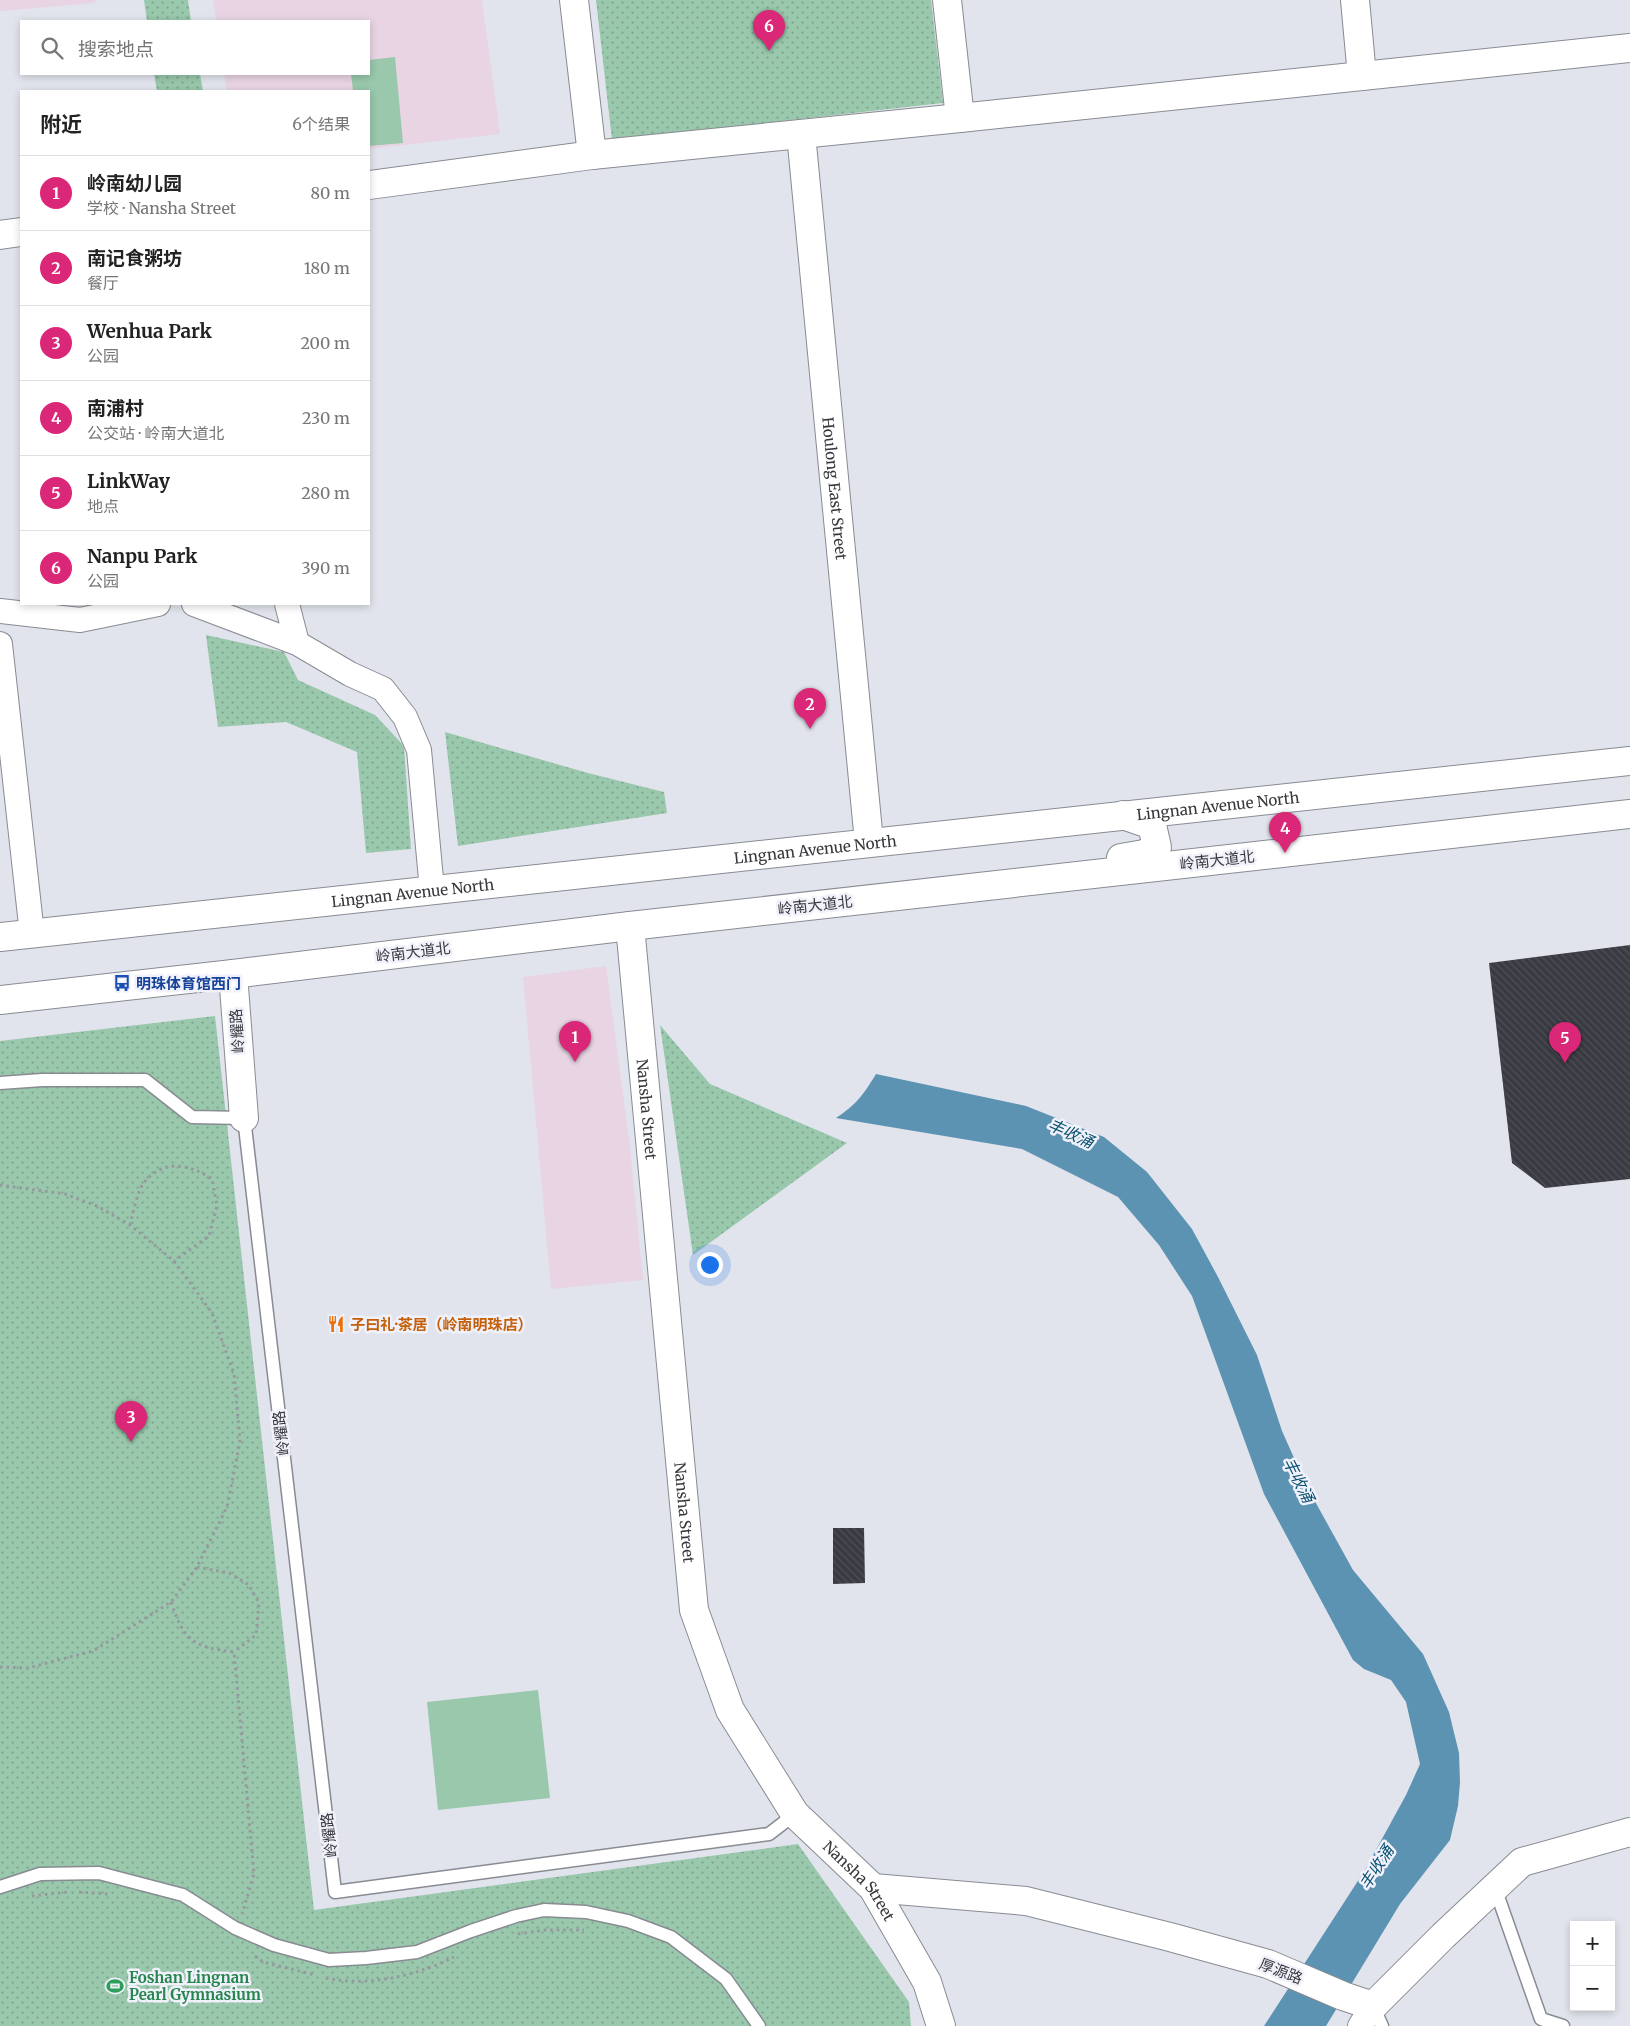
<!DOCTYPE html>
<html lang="zh">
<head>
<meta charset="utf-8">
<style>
	:root { --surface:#fff; --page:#f6f6f6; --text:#222; --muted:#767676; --line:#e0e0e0; --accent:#db2777 }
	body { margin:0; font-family:Merriweather,"Noto Sans SC",serif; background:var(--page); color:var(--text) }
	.controls { position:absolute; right:15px; bottom:15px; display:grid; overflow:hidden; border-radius:0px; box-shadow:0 2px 8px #0003 }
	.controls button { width:45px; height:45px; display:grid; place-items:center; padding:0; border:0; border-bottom:1px solid var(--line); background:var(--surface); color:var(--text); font:25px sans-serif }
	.you { position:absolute; left:709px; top:1264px; width:18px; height:18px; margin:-12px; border:4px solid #fff; border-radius:50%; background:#1a73e8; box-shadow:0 0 0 8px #1a73e833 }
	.badge { display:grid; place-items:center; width:32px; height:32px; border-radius:50%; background:var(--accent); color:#fff; font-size:16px; font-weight:700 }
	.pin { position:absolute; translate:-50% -41px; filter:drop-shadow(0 1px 2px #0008) }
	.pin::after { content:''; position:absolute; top:26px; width:18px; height:15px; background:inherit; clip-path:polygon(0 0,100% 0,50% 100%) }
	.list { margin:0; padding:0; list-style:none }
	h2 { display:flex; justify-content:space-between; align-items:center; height:65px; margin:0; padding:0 20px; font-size:21px }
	h2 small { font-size:16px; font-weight:400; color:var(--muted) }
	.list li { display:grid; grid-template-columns:32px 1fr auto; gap:15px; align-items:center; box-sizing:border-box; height:75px; padding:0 20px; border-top:1px solid var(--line) }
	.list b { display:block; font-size:19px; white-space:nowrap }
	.list p { margin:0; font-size:16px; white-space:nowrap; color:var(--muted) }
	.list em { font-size:16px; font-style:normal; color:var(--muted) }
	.icon { flex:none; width:28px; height:28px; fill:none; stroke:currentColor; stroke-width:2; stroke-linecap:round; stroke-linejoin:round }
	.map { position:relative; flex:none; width:1630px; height:2026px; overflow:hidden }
	.search { position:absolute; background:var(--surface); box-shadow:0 2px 8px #0003; left:20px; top:20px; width:350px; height:55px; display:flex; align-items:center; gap:12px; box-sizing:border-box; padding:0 18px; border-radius:0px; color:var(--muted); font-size:19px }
	.panel { position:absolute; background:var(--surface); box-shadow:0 2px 8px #0003; left:20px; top:90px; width:350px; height:515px; border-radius:0px }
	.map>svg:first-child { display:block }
	.education { fill:#e8d4e3 }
	.grass { fill:#99c8ac }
	.park { fill:url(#park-dots) }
	.water { fill:#5d93b2 }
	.building { fill:url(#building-back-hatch) }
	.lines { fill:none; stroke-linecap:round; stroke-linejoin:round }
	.service-casing { stroke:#898b93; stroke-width:15 }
	.minor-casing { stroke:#898b93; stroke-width:26 }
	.tertiary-casing { stroke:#898b93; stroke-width:30 }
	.secondary-casing { stroke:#898b93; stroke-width:30 }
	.path { stroke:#97989f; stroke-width:3; stroke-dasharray:2.5 4; stroke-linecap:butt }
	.service { stroke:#fff; stroke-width:12 }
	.minor { stroke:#fff; stroke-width:24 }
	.tertiary { stroke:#fff; stroke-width:28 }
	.secondary { stroke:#fff; stroke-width:28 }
	.labels { text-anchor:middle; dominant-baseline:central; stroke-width:5; stroke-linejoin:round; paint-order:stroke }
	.street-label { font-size:15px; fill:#37383c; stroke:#f0f1fa }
	.transit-label { font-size:15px; font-weight:bold; fill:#164399; stroke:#f0f1fa; text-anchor:start }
	.food-label { font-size:15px; font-weight:bold; fill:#c56008; stroke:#f0f1fa; text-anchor:start }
	.leisure-label { font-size:15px; font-weight:bold; fill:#27864d; stroke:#f0f1fa; text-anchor:start }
	.water-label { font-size:16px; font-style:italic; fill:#095171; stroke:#f0f1fa }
</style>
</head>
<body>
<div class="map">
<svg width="1630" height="2026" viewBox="0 0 1630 2026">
	<defs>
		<pattern id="park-dots" width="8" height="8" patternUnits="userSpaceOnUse" patternTransform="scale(1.25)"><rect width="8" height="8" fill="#99c8ac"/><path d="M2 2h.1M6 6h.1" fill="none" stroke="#7ea38d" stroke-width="1.8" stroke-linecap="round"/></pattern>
		<pattern id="building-back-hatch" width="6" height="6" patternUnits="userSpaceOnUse" patternTransform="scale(1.25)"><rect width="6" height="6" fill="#3a3b42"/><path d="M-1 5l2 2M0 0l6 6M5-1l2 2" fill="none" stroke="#4f4f56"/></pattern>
	</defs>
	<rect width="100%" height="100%" fill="#e2e4ed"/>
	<path class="education" d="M0,0H96L94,3L0,11Z
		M213,0H482L500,134L369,149V91H227L224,74H369V21H216Z
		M606,966L630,1147L643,1280L551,1289L523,977Z"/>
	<path class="grass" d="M395,57L403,143L369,146V91H353L351,74H369V60Z
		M538,1690L550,1798L438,1810L427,1702Z"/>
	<path class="park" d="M144,0H188L191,21H147Z
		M596,0H931L943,103L612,140Z
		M154,74H200L203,91H157Z
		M206,635L284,652L298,680L375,715L404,746L411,849L366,853L357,752L286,722L218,727Z
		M445,732L588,773L664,792L667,813L458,846Z
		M215,1016L314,1910L798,1844L909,2002L911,2026H0V1041Z
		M660,1025L710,1084L847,1143L693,1255Z"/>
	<path class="water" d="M876,1074L1026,1106L1104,1137L1147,1172L1192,1229L1218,1277L1257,1355L1282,1431L1307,1487L1353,1570L1423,1654L1449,1712L1459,1753L1460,1782L1458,1806L1450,1840L1400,1904L1326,2026H1264L1365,1870L1406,1795L1420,1764L1406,1702L1391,1680L1364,1669L1353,1660L1264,1494L1192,1296L1159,1245L1118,1197L1022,1149L836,1118C856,1105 864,1094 876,1074Z"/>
	<path class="building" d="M1630,945V1179L1545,1188L1512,1163L1489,963Z
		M833,1528H864L865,1583L833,1584Z"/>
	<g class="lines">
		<g class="service-casing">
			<path id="service" d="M0,1083L42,1080H145L192,1117L244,1118L335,1892L769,1834L795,1814
				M0,1887L40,1874L99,1873L183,1895L235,1928L274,1945L329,1960L366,1958L417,1952L471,1931L516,1916L544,1910L586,1912L628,1921L671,1937L726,1979L759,2026
				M1495,1888L1541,2019L1563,2026
				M1373,2006L1382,2026"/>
		</g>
		<g class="minor-casing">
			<path id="minor" d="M194,604L297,643L350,674L383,689L405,717L419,750L432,890
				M287,604L297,643
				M0,611L80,620L158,604
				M0,644L32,934
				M1360,2026L1373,2006"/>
		</g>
		<g class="tertiary-casing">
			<g id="tertiary">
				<path d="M574,0L592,155"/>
				<path d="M947,0L960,118"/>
				<path d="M1355,0L1362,76"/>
				<path id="s1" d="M801,134L869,842"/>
				<path d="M369,185L592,155L960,118L1630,48"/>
				<path d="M0,235L21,232"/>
				<path id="s2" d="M630,926L694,1610L730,1710L795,1814L873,1888L927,1982L941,2026"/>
				<path d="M233,974L244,1118"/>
				<path d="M873,1888L1026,1901L1170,1937L1268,1964L1343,1996L1373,2006L1443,1936L1522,1862L1630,1832"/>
			</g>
		</g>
		<g class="secondary-casing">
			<g id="secondary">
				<path d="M1121,858L1144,854L1157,847L1152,825L1123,815"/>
				<path id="s3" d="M0,937L1630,761"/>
				<path d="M0,1000L233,974L630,926L1630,814"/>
			</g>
		</g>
		<path class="path" d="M0,1185L65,1194L97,1206L130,1225L174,1261L212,1313L234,1374L240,1441L227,1507L197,1567L171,1602L93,1651L28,1668L0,1667
			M130,1225C133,1214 137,1192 143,1184C162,1158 189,1164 212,1179L217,1206L209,1236L174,1261
			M197,1567L229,1573L249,1585L259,1603L256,1635L234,1652
			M171,1602C184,1641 193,1647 234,1652L254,1874L242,1914
			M79,1892L108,1894
			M32,1896L68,1892
			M518,1934L545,1930H584
			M255,1956L263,1962L315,1975
			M326,1978C368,1987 416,1976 454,1957"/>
		<use href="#service" class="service"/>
		<use href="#minor" class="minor"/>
		<use href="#tertiary" class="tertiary"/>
		<use href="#secondary" class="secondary"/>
	</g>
	<defs>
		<g id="bus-bare" transform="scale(1.35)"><path d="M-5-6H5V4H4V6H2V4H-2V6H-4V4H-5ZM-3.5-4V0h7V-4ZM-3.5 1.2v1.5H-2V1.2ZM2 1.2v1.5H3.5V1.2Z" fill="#1a4fb4" stroke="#f0f1fa" stroke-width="2.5" paint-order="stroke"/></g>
		<g id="restaurant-bare" transform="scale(1.35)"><path d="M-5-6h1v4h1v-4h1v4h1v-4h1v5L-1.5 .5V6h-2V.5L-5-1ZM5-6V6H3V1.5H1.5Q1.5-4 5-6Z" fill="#e8710a" stroke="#f0f1fa" stroke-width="2.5" paint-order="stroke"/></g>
		<g id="stadium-bare" transform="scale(1.35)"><path d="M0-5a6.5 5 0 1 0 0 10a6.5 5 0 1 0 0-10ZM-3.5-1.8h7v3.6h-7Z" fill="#2e9e5b" stroke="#f0f1fa" stroke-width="2.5" paint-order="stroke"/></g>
	</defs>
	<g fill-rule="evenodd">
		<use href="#bus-bare" x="122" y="983"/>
		<use href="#restaurant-bare" x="336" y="1324"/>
		<use href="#stadium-bare" x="115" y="1986"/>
	</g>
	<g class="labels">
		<g class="street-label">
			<text stroke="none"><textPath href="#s1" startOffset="356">Houlong East Street</textPath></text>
			<text stroke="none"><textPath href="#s3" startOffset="1225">Lingnan Avenue North</textPath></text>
			<text stroke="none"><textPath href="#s3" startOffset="820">Lingnan Avenue North</textPath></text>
			<text transform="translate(1217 860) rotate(-6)">岭南大道北</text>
			<text stroke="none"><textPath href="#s3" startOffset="415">Lingnan Avenue North</textPath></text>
			<text transform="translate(815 905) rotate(-6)">岭南大道北</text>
			<text transform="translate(413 952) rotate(-7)">岭南大道北</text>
			<text transform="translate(237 1031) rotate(-94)">岭耀路</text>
			<text stroke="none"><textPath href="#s2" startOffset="184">Nansha Street</textPath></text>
			<text transform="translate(281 1433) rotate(-97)">岭耀路</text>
			<text stroke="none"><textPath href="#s2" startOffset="589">Nansha Street</textPath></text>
			<text transform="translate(329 1835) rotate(-97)">岭耀路</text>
			<text stroke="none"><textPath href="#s2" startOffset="1009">Nansha Street</textPath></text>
			<text transform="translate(1281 1971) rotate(21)">厚源路</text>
		</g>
		<g class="transit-label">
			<text x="136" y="983">明珠体育馆西门</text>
		</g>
		<g class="food-label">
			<text x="350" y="1324">子曰礼·茶居（岭南明珠店）</text>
		</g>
		<g class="leisure-label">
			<text x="129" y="1977">Foshan Lingnan<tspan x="129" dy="17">Pearl Gymnasium</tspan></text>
		</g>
		<g class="water-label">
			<text transform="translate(1071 1133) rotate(24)">丰收涌</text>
			<text transform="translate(1299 1480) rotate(63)">丰收涌</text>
			<text transform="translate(1376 1867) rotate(-57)">丰收涌</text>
		</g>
	</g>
</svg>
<div class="controls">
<button>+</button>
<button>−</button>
</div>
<div class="you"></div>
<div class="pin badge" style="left:575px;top:1062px">1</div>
<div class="pin badge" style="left:810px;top:729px">2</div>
<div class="pin badge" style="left:131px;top:1442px">3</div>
<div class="pin badge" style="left:1285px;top:853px">4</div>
<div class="pin badge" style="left:1565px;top:1063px">5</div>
<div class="pin badge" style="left:769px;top:51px">6</div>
<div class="search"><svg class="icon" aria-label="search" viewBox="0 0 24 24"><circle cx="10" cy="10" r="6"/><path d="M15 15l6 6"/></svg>搜索地点</div>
<section class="panel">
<h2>附近<small>6个结果</small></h2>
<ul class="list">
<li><span class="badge">1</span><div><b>岭南幼儿园</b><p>学校 · Nansha Street</p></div><em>80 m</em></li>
<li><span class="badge">2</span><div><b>南记食粥坊</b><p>餐厅</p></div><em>180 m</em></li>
<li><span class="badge">3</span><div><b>Wenhua Park</b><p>公园</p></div><em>200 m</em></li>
<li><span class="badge">4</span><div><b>南浦村</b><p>公交站 · 岭南大道北</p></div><em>230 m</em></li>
<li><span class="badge">5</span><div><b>LinkWay</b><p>地点</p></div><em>280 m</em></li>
<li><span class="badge">6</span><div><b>Nanpu Park</b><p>公园</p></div><em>390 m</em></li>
</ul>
</section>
</div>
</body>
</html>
